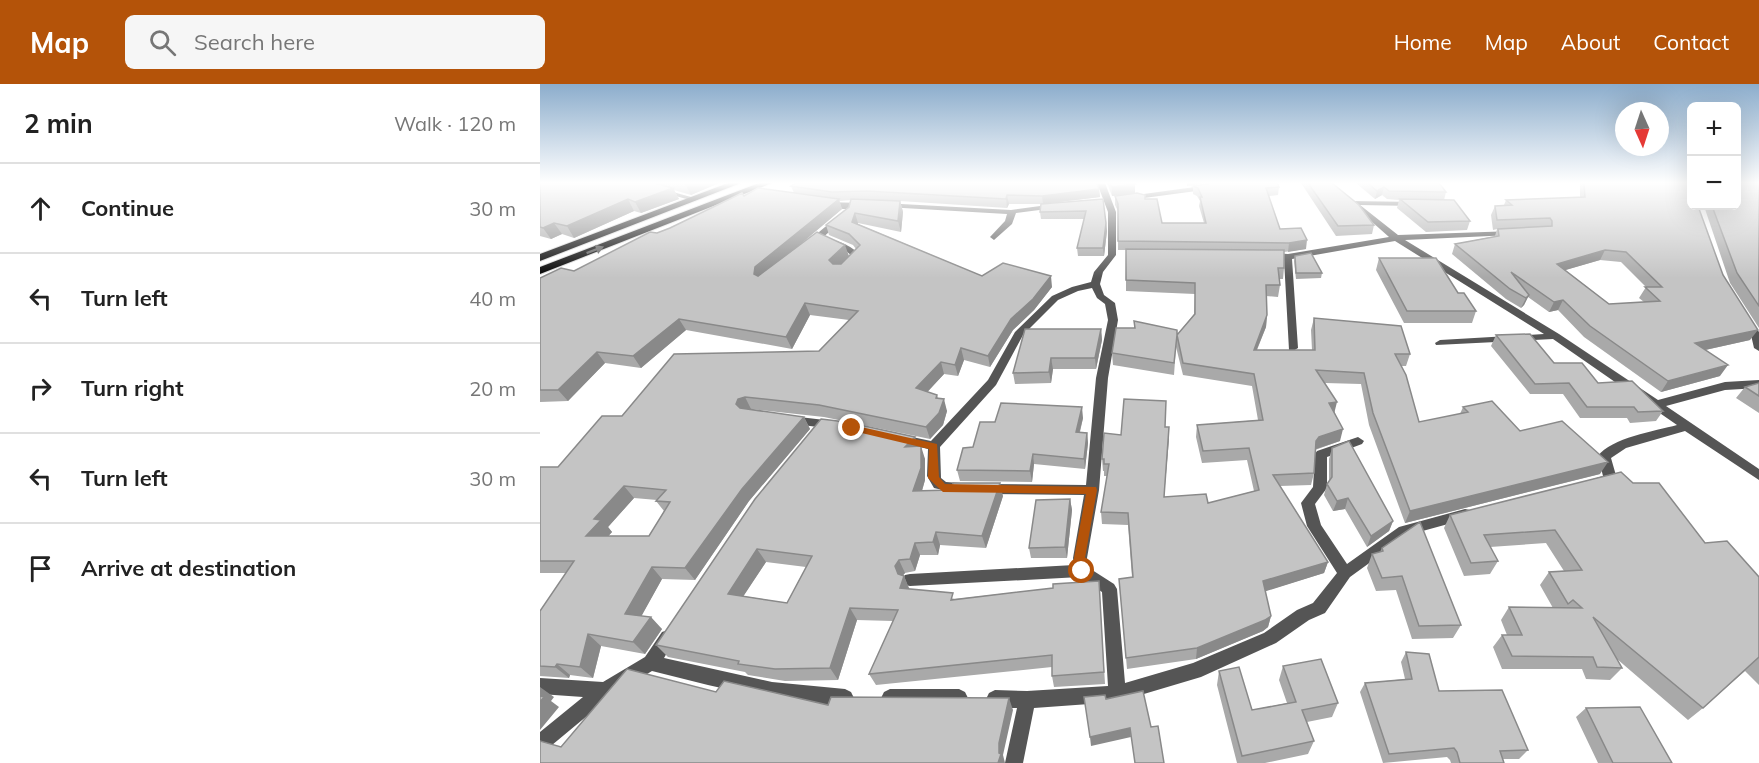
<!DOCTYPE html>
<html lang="en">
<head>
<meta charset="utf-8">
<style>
	:root { --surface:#fff; --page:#f6f6f6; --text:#222; --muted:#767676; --line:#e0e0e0; --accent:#b45309 }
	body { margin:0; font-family:Mulish,sans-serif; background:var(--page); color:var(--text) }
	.controls { position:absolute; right:18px; top:18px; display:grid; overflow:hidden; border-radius:9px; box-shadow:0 6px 24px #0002 }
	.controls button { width:54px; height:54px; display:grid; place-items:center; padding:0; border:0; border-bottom:2px solid var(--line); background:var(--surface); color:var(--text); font:30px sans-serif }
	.compass { position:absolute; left:1075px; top:18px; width:54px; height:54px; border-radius:50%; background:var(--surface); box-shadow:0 6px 24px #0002; rotate:177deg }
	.stop { position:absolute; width:18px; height:18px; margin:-14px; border:4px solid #b45309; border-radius:50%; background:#fff }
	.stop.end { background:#b45309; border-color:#fff; box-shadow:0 2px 6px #0008 }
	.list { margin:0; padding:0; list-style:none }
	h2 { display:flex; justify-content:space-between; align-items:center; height:78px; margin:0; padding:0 24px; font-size:26px }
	h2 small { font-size:20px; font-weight:400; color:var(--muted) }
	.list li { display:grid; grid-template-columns:39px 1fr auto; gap:18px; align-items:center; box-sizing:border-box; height:90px; padding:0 24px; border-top:2px solid var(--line) }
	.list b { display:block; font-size:22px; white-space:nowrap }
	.list em { font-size:20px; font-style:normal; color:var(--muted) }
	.icon { flex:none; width:33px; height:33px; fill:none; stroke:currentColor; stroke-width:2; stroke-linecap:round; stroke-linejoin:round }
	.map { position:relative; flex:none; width:1219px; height:679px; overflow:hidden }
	header { display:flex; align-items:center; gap:36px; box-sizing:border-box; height:84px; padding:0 30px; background:var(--accent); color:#fff }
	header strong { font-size:28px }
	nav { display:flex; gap:33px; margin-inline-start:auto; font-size:21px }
	.search { width:420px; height:54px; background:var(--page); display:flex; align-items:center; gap:15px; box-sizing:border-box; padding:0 21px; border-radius:9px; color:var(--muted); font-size:22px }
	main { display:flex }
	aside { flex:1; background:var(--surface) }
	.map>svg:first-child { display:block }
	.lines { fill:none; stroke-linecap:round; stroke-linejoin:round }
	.primary-casing { stroke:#dbdbdb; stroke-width:2 }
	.street { fill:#555; fill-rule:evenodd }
	.primary { fill:#000; fill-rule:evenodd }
	.wall { fill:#a9a9a9; fill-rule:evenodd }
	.shaded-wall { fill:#898989 }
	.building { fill:#c4c4c4; stroke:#898989; stroke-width:1.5; fill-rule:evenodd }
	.oneway { fill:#595959 }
	.route { fill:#b45309 }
</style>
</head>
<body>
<header>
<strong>Map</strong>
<div class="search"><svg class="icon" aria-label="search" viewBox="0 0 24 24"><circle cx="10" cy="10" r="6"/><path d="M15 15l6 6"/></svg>Search here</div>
<nav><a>Home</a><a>Map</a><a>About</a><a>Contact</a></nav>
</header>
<main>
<aside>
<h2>2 min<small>Walk · 120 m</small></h2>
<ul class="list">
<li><svg class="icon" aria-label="ahead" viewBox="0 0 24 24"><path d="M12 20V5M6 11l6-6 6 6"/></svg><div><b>Continue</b></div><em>30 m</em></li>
<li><svg class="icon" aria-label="left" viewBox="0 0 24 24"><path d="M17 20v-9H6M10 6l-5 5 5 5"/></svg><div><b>Turn left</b></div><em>40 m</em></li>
<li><svg class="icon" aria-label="right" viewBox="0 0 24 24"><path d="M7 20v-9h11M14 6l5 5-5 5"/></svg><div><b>Turn right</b></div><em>20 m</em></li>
<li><svg class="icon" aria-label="left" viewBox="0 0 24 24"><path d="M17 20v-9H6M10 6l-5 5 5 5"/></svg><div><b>Turn left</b></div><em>30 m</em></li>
<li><svg class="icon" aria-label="arrive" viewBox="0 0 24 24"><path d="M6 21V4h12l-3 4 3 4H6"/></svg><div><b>Arrive at destination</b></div></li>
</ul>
</aside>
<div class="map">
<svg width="1219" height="679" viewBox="0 0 1219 679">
	<rect width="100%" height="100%" fill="#fff"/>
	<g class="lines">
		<g class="primary-casing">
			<path id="primary" d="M188,99H201L0,177V170Z
				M219,99H232L0,190V183Z"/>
		</g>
		<path class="street" d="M88,99H101L158,115L154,117Z
			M557,99H565L576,128V171L563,188L560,200L564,211L575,219L578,236L568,294L559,406L547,474L549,484L574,500L577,505L585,599L653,579L724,549L757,526L773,519L797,489L767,442L761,419L773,403L775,370L777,367L818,353L824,357L822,360L787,373V404L775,420L781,441L807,480L859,443L925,425L930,426L932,430L930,434L868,451L810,493L785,529L769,536L736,559L661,593L577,618L494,624L483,679H465L477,624H455L449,621L446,615L449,609L455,606L487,607L568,602L562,508L540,493L370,502L365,501L362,496L365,491L370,490L534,481L533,474L544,411L445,410L440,409L438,405L440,401L445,400L546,401L556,294L568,236L565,220L557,214L552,204L538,207L518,216L483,251L456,301L400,363L401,394L406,398L433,400L435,404L433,408L415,409L394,404L387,392L388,365L359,358L357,355L363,351L391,357L448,296L475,248L512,212L532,203L551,198L554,188L568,171V128Z
			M684,99H705L701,101L589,116L585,114L589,112Z
			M809,117L877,118L878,120L874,122L820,121L858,151L974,147V151H971L865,156L1019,250L1118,316L1185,298L1219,296V304L1185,306L1126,322L1219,385V396L1145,347L1086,364L1071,374L1077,395L1075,398L1058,403L1053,401L1051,398L1053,395L1063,392L1058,372C1071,354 1115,347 1137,341L1013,255L896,261L895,259L900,256L1004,250L855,157L752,175L758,264L753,267L749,266L744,175H729L725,172L729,169L748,170L849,153L813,121H809Z
			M283,118L325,119L329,121C318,127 293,126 282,120Z
			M343,119L471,126L515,120L519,122L515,124L476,129L472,140L454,156L450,153L465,137L467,130L346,123H343Z
			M297,133L304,135L273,162H267V158Z
			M288,156C300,156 313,163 321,172L312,181H306L305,179L312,172L306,167L288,160Z
			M1207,235L1211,236L1219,248V267L1214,264L1211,251L1202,238Z
			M251,332L293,337L299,341L293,345L247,339L245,336Z
			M128,546L134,548L136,553L124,574L232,598L305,605L311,608L314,614L311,620L305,623C239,620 176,603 112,587L71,612L6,666L0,669V648L43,613L0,610V594L63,598L105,573L122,548Z
			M350,605H419L425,608L428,614L425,620L419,623H350L344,620L341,614L344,608Z"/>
		<use href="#primary" class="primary"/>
	</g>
	<path class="wall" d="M0,99H179L151,111L134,106L139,115L101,129L94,127L34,154L22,150L11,155L0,152Z
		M567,99H594L595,109L572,112Z
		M761,99H792L834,141L832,150L796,152Z
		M816,99H899L906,108L904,116L930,137L927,146L886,148L857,124L859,116L847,115L842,111L835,115Z
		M1040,99H1152V122L1183,191L1210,256L1165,266L1180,292L1121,308L1044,253L1018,226L1009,228L988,213L984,221L981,224L966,215L912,170L915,160L955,152L957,145L953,146L951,131L955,122L964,121L966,116L1040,113ZM1060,176L1081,178L1106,203L1099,214L1104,218L1069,220L1025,186Z
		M1219,99V244L1190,199L1164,122H1197Z
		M251,102L559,105L560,113L503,120H469L467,124L360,117L363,128L361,148L318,139V140L442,192L512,203L494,226L473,246L450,283L424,276L418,292L404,290L387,308L397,311L398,314L407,327L403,341L390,355L284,333L211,325H209L264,333L270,345L209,417L155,496L122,495L101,532L122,545L105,570L61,562L53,594L30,591L29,594L0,592V527L26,489H0V383H18L82,332L279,267L309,236L270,231L252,265L146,246L101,284L65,279L28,317L0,318V194L34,187L117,149L204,112L254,109ZM311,116L309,123L286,141L289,151L313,161L316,165L309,172L255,165L302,125L299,117ZM94,414L117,416L116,417L124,427L109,452H68L72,448L68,443Z
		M653,102L739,103L738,111L729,112L740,145L766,165L744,168V184L743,195H739L740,201L738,213L726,212L727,231L726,243L717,266H772L771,246L774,234L870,270L866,282H861L879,338L920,330L923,323L980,347L1060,390L865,439L829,341L821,300L785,299L795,329L800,357L775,366L774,389L771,401L740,402L788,478L784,489L725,507L731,532L728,543L723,547L656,575L587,585L579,495L592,493L588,441L562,440L561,428L567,392H564V387H563L562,375L581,351L629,343L624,413L668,419L714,407L707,376L662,379L656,353L657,341L718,336L712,302L643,291L636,263L634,291L573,281L572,269L594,244V237L637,251L654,230L655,210L586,207V166H578V127L575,121V112L605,115L622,139H664L659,122L660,117L657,112L653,110Z
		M563,115L567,147L564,172H538L537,164L544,135H501L500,128Z
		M755,172L782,189L781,194L756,195L754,177Z
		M839,174L918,209L936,227L932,239H864L836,186Z
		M561,245L562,256L556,285H513L511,299L475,300L473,289Z
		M956,251L1058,299L1123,327L1116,337L1090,339L1087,334H1040L1023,310H990L951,262Z
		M1219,299V329L1196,314L1205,303Z
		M543,334L540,348L547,349L548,359L545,385L494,380L492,398L420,397L417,386L433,363Z
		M378,363L385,375V396L382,407L463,412L446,464L400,461L398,471H380L375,487L365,489L363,491L364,492L369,505L415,515L513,504L559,497L565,600L514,603L512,592V583L336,601L329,590L353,537L317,536L298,596L245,597L208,591L205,588L128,573L116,561L215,415ZM226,478L266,483L247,519L203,512Z
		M792,364L853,437L849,447L827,463L805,425L793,427L784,411L787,400L789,398V375Z
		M1093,399L1165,459L1219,493V601L1205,587L1163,624L1148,636L1077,575L1082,584L1070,596L1046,595L1042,585H962L953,563L962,551H967L961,536L969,523L1013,524L1000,501L1009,488L1024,487L1006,459L950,463L958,477L950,490L924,492L904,444L910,431Z
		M530,415L532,426L527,474H491L489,464Z
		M842,464L921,541L913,554L872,555L856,506L836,507L827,484L832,470L840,468Z
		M866,568L899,607L988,666L979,675H963L964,679H911L910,676L907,673L843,679L820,608L825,599L865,595L861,578Z
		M743,582L798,619L792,633L767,638L774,657L768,670L725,679H697L677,601L679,587L712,626L747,619L739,596Z
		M1046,624L1132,679H1058L1036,633Z"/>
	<path class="shaded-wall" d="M146,99H179L151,111L145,100Z
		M647,99H666L647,102Z
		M595,100V109L572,112V103Z
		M844,103L842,111L835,115L837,107Z
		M133,104L139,115L101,129L95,118Z
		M559,105L560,113L503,120L502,112Z
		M467,111L469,120L467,124L466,115Z
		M88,115L94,127L34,154L27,142Z
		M299,115L302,125L220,194L214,190L215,183Z
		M360,117L363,128L361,148L358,137Z
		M315,129L318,139L316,148L312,138Z
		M14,139L22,150L11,155L3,144Z
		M566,139L567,147L564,172L563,164Z
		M767,156L766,165L748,168L749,159Z
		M305,161L309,172L293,187L289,176Z
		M1065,166L1060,176L1012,190L1017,180Z
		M511,192L512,203L494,226L473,246L450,283L448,272L471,235Z
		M989,211L984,221L981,224L986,214Z
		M1023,216L1018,226L1009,228L1014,218Z
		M265,219L270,231L252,265L246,253Z
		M727,231L726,243L712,277L714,266Z
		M139,235L146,246L101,284L93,272Z
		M561,245L562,256L556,285L555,274Z
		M1218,246L1210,256L1147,270L1155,259Z
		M421,264L424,276L418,292L415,281Z
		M57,268L65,279L28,317L18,306Z
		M511,274L513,285L511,299L509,288Z
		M401,278L404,290L380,316L376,304Z
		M1188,281L1180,292L1121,308L1128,297Z
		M205,313L211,325L205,327L203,332L196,320L198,315Z
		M404,315L407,327L403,341L390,355L386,343Z
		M797,318L794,330L789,319Z
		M542,323L543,334L537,358L536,348Z
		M264,333L270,345L209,417L155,496L145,484L202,405Z
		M629,343V355L623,425L624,413Z
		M803,345L800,357L776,365L773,369L776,357L779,353Z
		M547,349L548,359L545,385L544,375Z
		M375,353L379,365L365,363Z
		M381,362L385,375V396L378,420L373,407Z
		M493,370L494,380L492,398L490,387Z
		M1068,378L1060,390L865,439L870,427Z
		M460,399L463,412L446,464L442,452Z
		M84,402L94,414L68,443L72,448L58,464L46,452L54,435Z
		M808,414L805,425L793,427L797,417Z
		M530,415L532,426L527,474L525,463Z
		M853,437L849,447L827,463L831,452Z
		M396,448L400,461L398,471L393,458Z
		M375,459L380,471L375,487L370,475Z
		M217,465L226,478L197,522L188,510Z
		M359,476L365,489L360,495L364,492L369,504L365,516L360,504L355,482Z
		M788,478L784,489L720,509L723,497Z
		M112,483L122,495L96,542L85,530Z
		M310,524L317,536L298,596L290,584Z
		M731,532L728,543L723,547L656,575L657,564Z
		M111,533L122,545L105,570L93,558Z
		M48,550L61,562L53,594L40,583Z
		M17,580L30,591L29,594L15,583Z
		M0,603L14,613L11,617L19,623L0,646Z
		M469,614L473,626L463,671L465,679H458L459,659Z
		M590,644L591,653L551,662L550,653Z"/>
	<path class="building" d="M0,99H114L133,104L95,118L88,115L27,142L14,139L3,144L0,143Z
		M256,99H557L559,105L502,112L467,111L466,115L327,107L292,108L251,102Z
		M570,99H594L595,100L572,103Z
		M673,99H737L739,103L726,104L740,145L761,144L767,156L749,159L578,157V120L575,112L597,109L605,111V115H617L622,139H666L660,113H662L658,104L653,102Z
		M768,99H792L819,121L834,141L798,142Z
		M828,99H899L906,108L849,107L844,103L837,107Z
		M1044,99H1152V122H1158L1183,191L1218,246L1155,259L1188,281L1128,297L1050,242L1023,216L1014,218L971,188L989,211L986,214L970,205L915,160L959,152L958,145L1012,142V137L1010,134L957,136L955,122L972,121L966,116L1045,113ZM1065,166L1086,168L1122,203H1105L1120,217L1069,220L1017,180Z
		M1197,99H1219V222L1197,189L1172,122H1197Z
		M218,104L299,115L215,183L214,190L218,192L277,148L305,161L289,176L293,180H301L320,161L309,150L286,141L309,123L311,115L360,117L358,137L315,129L312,138L442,192L463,179L511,192L493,215L471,235L448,272L421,264L415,281L401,278L376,304L397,311L396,314L404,315L399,329L386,343L279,321L205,313L198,315L196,320L200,324L264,333L202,405L145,484L112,483L85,530L111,533L93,558L48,550L40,583L17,580L15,583L0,582V527L34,477H0V383H18L62,332H82L134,270L279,267L318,227L265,219L246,253L139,235L93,272L57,268L18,306H0V194L21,184L34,187L110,148L117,149L130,144L202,109L204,112ZM84,402L126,406L116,417L130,418L109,452H46L61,436L54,435Z
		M563,115L566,139L563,164H537L546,127L500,128L501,120Z
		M860,115L914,116L930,137L888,138Z
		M586,165L744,166V184H738L740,201H726L727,231L714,266H775L774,234L861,242L870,270H855L866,291L879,338L928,328L923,323L952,317L980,347L1022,337L1068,378L870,427L833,329L824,289L776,286L797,318L789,319L803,345L779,353L776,357L774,389L733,391L788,478L723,497L731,532L725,536L657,564L586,574L579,495L593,493L588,429L561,428L569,380H564V375H562L564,349L581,351L584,315L626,317L625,343H629L624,413L666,410L668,419L719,406L709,364L663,367L657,341L723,336L714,290L643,279L637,251L634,279L572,269L576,244H595L594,237L637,246V251L655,230V199L586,196Z
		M771,169L782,189H756L755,172Z
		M839,174H896L918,209H924L936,227H867Z
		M485,245H561L555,274H511L509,288L473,289Z
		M990,250L1014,279H1042L1058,299L1092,297L1123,327L1098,328L1094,323H1047L1029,299L995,300L956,251Z
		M1219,299V312L1205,303Z
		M461,319L542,323L536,348L547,349L544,375L493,370L490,387L417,386L423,364L433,363L440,338H455Z
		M281,335L306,338L375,353L365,363L381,362V384L373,407L411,406L413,399H460L442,452L396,448L393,458L375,459L370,475L359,476L355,482L358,490L364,492L360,504L413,509L411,516L513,504V500L559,497L564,588L512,592V571L329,590L358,526L310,524L290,584L235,585L198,580L199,577L116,561L215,415ZM217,465L272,472L247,519L188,510Z
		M809,357L853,437L831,452L808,414L797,417L787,400L792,393V364Z
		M1081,388L1093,399H1119L1165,459L1187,457L1219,493V573L1163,624L1053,533L1082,584L1057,583L1053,573L972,572L962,551H982L969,523L1042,524L1033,516L1028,520L1009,488L1042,486L1015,446L944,451L958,477L931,479L910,431Z
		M530,415L525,463L489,464L496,416Z
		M880,438L921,541L879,542L862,492L842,494L832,470L843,467L842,464Z
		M866,568L889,570L899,607L962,606L988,666L960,667L964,679H920L917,668L914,664L849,670L825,599L872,595Z
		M781,575L798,619L762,626L774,657L702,672L679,587L699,583L712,626L756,618L743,582Z
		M87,585L176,608L184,597L288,621L291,613L469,614L459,659V669L461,670L458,679H0V657L21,663Z
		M603,607L611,643L618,642L624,679H595L590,644L550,653L544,613L565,611L566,615Z
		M0,612L4,613L0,618Z
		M1100,623L1132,679H1073L1046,624Z"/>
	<defs><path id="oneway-solid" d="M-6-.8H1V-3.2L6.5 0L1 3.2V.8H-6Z" transform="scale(1.5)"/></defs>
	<use class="oneway" href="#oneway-solid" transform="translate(55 166) rotate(-21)"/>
	<linearGradient id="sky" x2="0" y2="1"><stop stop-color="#8cadcc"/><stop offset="0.51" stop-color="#fff"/><stop offset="1" stop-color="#fff" stop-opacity="0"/></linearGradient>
	<rect width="1219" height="194" fill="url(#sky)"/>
	<path class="route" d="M312,341L397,360L399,393L405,400L556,403L557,406L545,474L548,487L547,491H538L534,474L546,410L403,408L388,394L389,365L309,346V342Z"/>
</svg>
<div class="controls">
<button>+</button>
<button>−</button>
</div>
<svg class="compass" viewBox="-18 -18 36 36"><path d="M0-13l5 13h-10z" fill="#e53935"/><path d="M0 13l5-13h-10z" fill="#767676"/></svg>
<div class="stop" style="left:542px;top:487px"></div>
<div class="stop end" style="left:312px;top:344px"></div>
</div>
</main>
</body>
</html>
